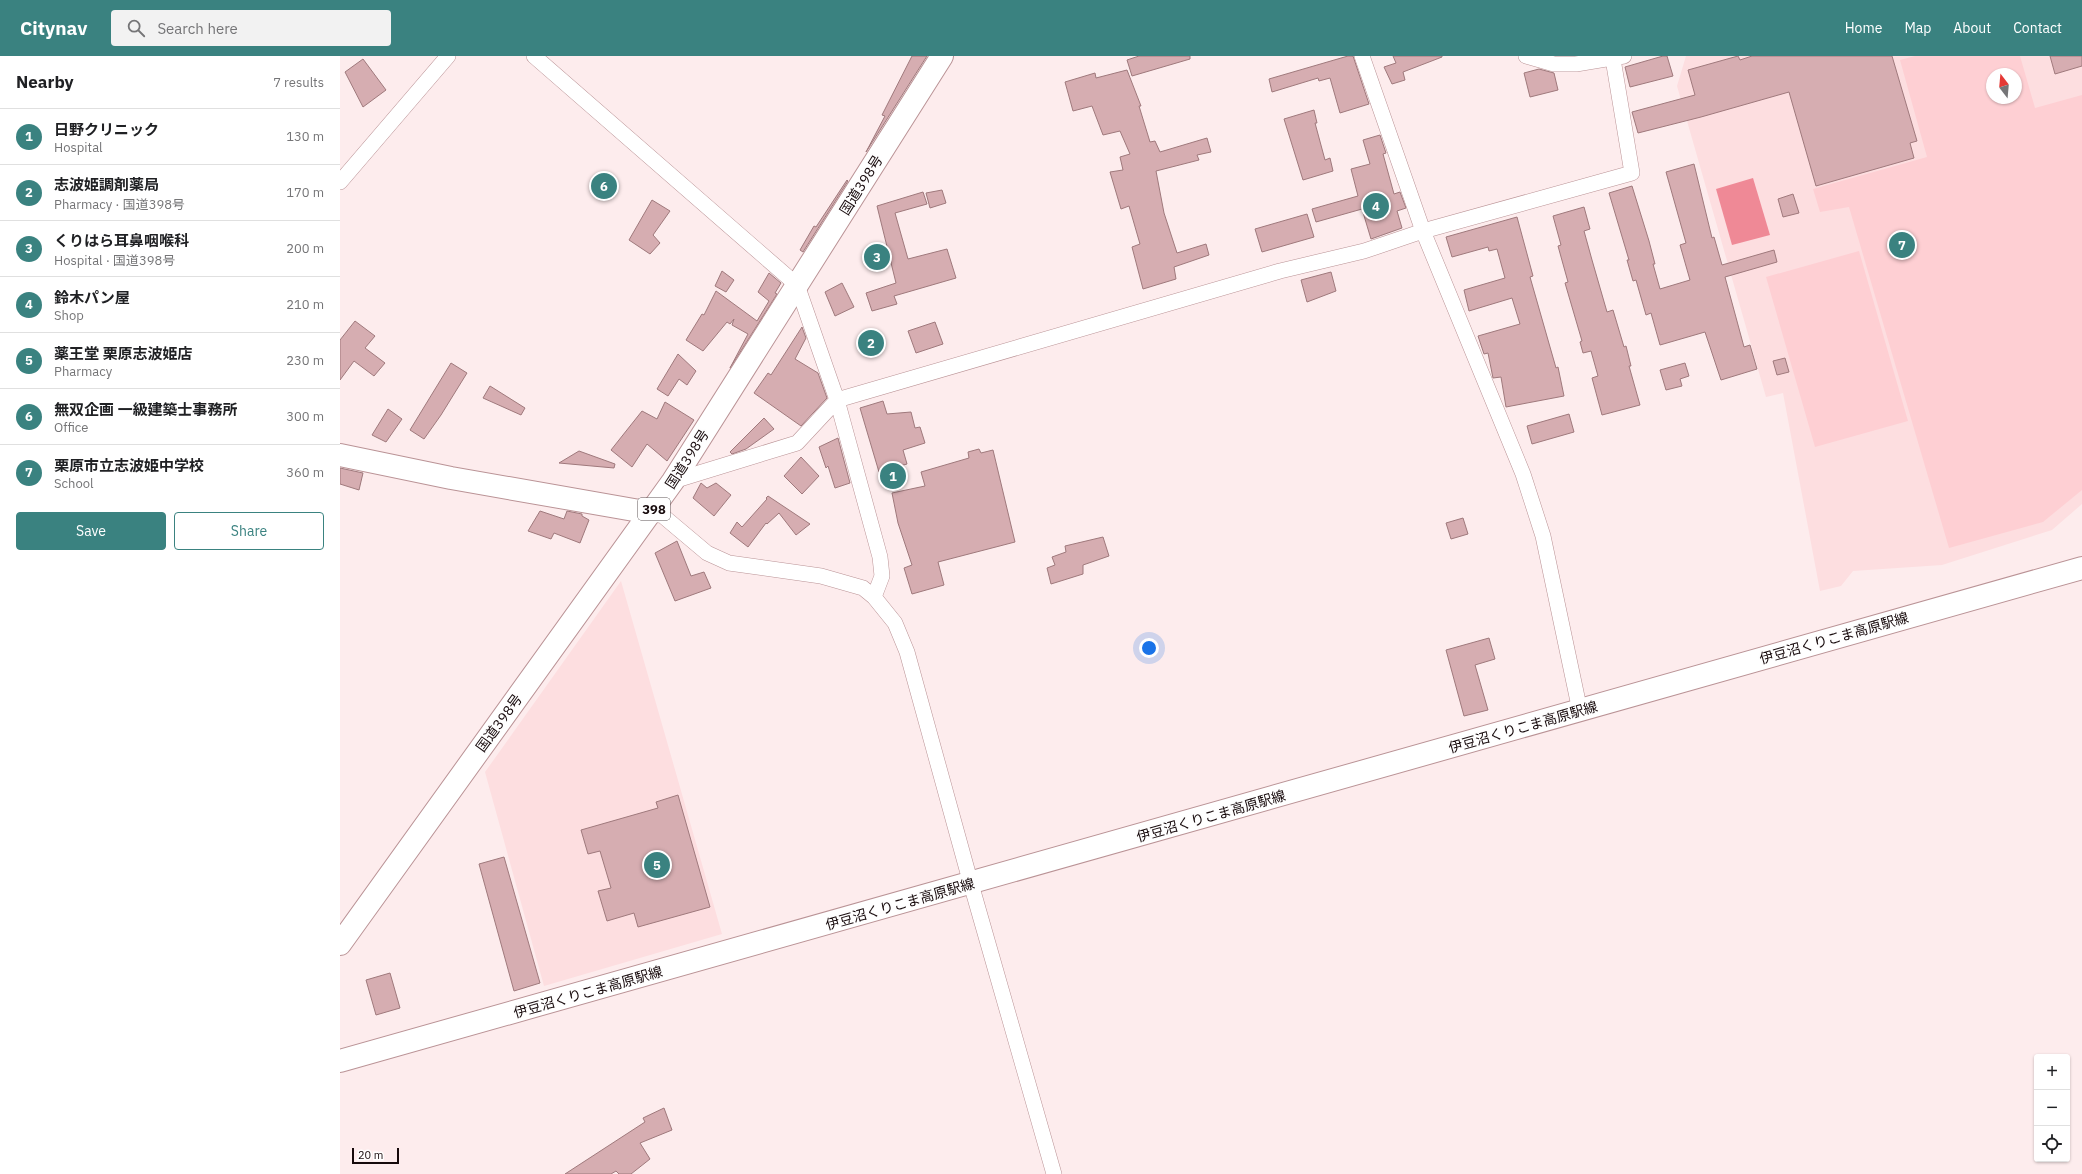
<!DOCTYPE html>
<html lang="en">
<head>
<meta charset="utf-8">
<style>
	:root { --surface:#fff; --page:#f2f2f2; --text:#202124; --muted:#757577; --line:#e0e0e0; --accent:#3a8280 }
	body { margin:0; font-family:"IBM Plex Sans","Noto Sans JP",sans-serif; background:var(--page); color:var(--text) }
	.controls { position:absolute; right:12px; bottom:12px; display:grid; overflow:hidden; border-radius:4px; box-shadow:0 1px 3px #0004 }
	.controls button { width:36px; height:36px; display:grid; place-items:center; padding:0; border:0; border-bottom:1px solid var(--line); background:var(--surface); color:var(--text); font:20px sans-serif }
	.compass { position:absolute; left:1646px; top:12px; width:36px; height:36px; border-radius:50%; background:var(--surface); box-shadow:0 1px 3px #0004; rotate:344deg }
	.scale { position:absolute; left:12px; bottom:10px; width:47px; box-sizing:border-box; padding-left:4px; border:2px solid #16090b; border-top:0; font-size:11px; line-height:14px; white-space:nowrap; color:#16090b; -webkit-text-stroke:3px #fefefe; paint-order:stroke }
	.you { position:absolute; left:809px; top:592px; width:14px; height:14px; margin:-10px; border:3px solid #fff; border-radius:50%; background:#1a73e8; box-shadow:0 0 0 6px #1a73e833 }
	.badge { display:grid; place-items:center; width:26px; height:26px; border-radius:50%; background:var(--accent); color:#fff; font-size:13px; font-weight:700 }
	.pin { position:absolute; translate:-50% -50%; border:2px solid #fff; box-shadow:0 1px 4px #0006 }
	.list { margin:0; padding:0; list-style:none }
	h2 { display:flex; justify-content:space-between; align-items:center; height:52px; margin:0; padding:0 16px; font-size:17px }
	h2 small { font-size:13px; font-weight:400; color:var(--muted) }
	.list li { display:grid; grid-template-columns:26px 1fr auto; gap:12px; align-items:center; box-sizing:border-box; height:56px; padding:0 16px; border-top:1px solid var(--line) }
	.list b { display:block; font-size:15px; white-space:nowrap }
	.list p { margin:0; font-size:13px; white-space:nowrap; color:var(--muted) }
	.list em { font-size:13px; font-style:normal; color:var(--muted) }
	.actions { display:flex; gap:8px; padding:12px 16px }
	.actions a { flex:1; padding:9px 0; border:1px solid var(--accent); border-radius:4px; text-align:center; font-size:14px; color:var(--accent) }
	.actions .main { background:var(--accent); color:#fff }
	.icon { flex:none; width:22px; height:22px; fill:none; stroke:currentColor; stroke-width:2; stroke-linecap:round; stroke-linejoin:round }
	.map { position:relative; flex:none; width:1742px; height:1118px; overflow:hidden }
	header { display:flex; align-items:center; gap:24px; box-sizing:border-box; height:56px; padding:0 20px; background:var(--accent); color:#fff }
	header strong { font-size:19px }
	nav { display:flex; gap:22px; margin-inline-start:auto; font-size:14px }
	.search { width:280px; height:36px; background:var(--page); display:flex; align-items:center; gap:10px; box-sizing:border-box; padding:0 14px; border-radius:4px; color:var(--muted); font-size:15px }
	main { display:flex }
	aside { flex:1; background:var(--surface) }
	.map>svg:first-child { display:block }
	.built { fill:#fddee0; fill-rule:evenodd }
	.green { fill:#fecfd3; fill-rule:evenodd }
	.water { fill:#ef8996 }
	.building { fill:#d6adb1; stroke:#9f797c }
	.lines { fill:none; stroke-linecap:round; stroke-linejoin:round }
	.street-casing { stroke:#ba9396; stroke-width:16 }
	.secondary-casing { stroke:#ba9396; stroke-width:24 }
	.highway-casing { stroke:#ba9396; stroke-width:24 }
	.street { stroke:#fff; stroke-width:15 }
	.secondary { stroke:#fff; stroke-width:22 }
	.highway { stroke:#fff; stroke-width:22 }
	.labels { text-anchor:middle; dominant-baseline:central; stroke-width:4; stroke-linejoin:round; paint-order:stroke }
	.shield { fill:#fefefe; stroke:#5c5254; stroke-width:1 }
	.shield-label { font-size:13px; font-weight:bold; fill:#16090b }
	.street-label { font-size:14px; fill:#16090b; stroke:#fefefe }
</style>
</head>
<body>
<header>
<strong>Citynav</strong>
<div class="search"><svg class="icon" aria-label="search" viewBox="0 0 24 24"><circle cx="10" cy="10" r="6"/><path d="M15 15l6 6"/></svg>Search here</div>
<nav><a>Home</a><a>Map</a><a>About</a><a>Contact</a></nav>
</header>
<main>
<aside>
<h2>Nearby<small>7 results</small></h2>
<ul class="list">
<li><span class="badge">1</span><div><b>日野クリニック</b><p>Hospital</p></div><em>130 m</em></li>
<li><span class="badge">2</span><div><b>志波姫調剤薬局</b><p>Pharmacy · 国道398号</p></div><em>170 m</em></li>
<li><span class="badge">3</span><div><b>くりはら耳鼻咽喉科</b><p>Hospital · 国道398号</p></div><em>200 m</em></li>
<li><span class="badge">4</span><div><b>鈴木パン屋</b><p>Shop</p></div><em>210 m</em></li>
<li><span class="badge">5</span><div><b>薬王堂 栗原志波姫店</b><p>Pharmacy</p></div><em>230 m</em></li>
<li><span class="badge">6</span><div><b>無双企画 一級建築士事務所</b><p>Office</p></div><em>300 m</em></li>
<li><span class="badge">7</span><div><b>栗原市立志波姫中学校</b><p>School</p></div><em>360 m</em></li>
</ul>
<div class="actions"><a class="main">Save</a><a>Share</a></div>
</aside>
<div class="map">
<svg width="1742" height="1118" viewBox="0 0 1742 1118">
	<rect width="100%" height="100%" fill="#fdeced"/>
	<path class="built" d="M1346,0H1742V448L1712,474L1602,509L1513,515L1501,530L1480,535L1443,337L1426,341L1337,30ZM1652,18H1676V42H1652Z
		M281,525L382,878L204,930L145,716Z"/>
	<path class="green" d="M1575,0H1680L1695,52L1742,39V434L1703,466L1609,492L1509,151L1480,156L1473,133L1587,101L1560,4ZM1652,18H1676V42H1652Z
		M1519,195L1568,365L1475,391L1426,221Z"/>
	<path class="water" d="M1413,122L1430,179L1392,189L1376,133Z"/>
	<path class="building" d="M572,0H587L526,96L545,60L542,59Z
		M799,0H850V3L792,20L787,4Z
		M1008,0H1013L1029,48L1000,57L990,22L979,25L978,22L932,36L929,23Z
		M1053,0H1102V1L1063,16L1065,24L1052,28L1044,11L1056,7Z
		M1323,0H1327L1333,20L1290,31L1285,11Z
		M1398,0L1400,4L1412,0H1552L1577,85L1570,87L1574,102L1476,130L1449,36L1361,61L1298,77L1292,56L1355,39L1348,14Z
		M1710,0H1742V10L1715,18Z
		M23,3L46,34L23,51L5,16Z
		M1199,13L1214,17L1218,34L1190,41L1184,17Z
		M787,14L801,50H799L810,86L815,85L820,96L867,82L871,96L857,99L859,104L816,115L824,157L837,197L866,188L869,199L834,211L836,223L803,233L792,191L800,188L789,150L781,153L770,116L783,114L780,101L790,98L780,75L763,79L752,50L733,55L725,26L755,17L756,22Z
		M974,54L977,67H975L985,104L990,102L993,115L963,124L944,63Z
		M1040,79L1046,97L1043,98L1054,138L1060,136L1066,152L1057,155L1062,172L1031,183L1022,153L976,166L972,153L1018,140L1011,113L1030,108L1023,84Z
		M1354,108L1372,182L1374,181L1382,209L1434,194L1437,206L1385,221L1404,291L1410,289L1417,313L1381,324L1365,276L1320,289L1311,257L1306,259L1296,224L1293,225L1287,204H1289L1269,137L1292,130L1309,185L1315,208H1313L1320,233L1350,224L1340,189L1346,187L1326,116Z
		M507,124L508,125L463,196L460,194L474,170L476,171Z
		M602,134L606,147L590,152L586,137Z
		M583,136L587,148L555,157L568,203L607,193L616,222L554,240L557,248L532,255L526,237L556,227L537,150Z
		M1453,138L1459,157L1443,161L1438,143Z
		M312,144L330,155L313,179L320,187L310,198L289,184Z
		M1244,151L1250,173L1244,175L1252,204L1267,256L1273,254L1284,291L1286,290L1291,310H1289L1300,349L1262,359L1252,322L1258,320L1251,295L1243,297L1240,286L1242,285L1225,227L1228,226L1218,190L1221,189L1213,160Z
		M967,158L974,181L922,196L915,173Z
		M1177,161L1193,220L1190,221L1216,312L1218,311L1224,340L1166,351L1161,321L1153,322L1148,297L1144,298L1138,280L1180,268L1172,242L1129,255L1124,234L1165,222L1157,193L1149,195L1148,191L1112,201L1106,181Z
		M382,215L394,224L386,236L375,230Z
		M991,216L996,235L967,246L961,224Z
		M429,217L441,227L435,237L437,238L390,312L408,278L392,269L394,263L390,268L387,266L363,295L346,284L362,258L364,259L376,235L417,265L429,245L418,236Z
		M502,227L514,251L495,260L485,236Z
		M15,265L35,280L25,292L45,307L34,320L14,305L0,324V284Z
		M595,266L603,288L576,297L568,275Z
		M462,271L466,282L455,303L478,317L487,342L461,370L414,337L428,317L431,319Z
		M338,298L356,315L347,329L339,323L328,340L317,333Z
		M1445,302L1449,316L1437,319L1433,305Z
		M111,307L127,317L101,359L84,383L70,374Z
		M1345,307L1349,320L1340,323L1342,330L1326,334L1320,314Z
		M150,330L185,352L181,359L143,342Z
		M543,345L547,358L571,356L575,372L580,371L585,387L563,394L567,408L539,416L520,352Z
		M325,346L354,364L327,405L307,388L292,411L271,394L302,355L317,363Z
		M48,353L62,363L46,386L32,379Z
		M1229,358L1234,376L1192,388L1187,370Z
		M424,362L434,373L406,393L392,398L390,396Z
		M498,382L510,427L495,432L488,410L486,412L479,391Z
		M639,393L641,397L653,394L675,486L598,506L604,529L572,538L564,512L572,509L558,467L552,437L585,430L581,416L629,402L628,396Z
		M239,395L275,408L274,412L219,407Z
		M461,401L479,420L462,438L444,420Z
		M0,412L23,417L19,434L0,428Z
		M361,427L367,432L376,427L391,439L374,460L353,442Z
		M428,440L470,468L456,479L439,457L427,468L426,467L408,491L390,477L397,466L402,471L427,443L426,442Z
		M200,455L224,463L227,455L242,458V460L249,464L240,487L214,477L211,483L188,475Z
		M1123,462L1128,478L1111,483L1106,467Z
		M763,481L769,500L743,509V518L711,528L707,512L715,509L712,501L726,496L725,490Z
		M337,485L351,520L364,516L371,532L335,545L315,497Z
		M1149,582L1155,603L1135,609L1148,654L1124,660L1106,594Z
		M338,739L370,851L298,871L294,857L267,865L258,835L271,832L260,795L248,798L241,774L318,752L316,746Z
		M164,801L200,927L174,935L139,808Z
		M50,917L60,952L36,959L26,924Z
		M324,1052L332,1074L300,1087L310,1103L291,1118H279L276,1115L271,1118H225L305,1066L303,1062Z"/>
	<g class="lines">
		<g class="street-casing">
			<path id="street" d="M194,0L457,229L497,344L540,501L542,520L534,541
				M1022,0L1083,175L1183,418L1203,480L1240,655
				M1186,0L1214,8H1236L1284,0
				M0,126L108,0
				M333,425L457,387L497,344L940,215L1024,195L1083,175L1292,117L1273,3
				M311,457L323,460L367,497L389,507L481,520L523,532L534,541L555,567L567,596L631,828L714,1118"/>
		</g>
		<g class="secondary-casing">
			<path id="secondary" d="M0,399L111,422L311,457
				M0,1005L1742,512"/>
		</g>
		<g class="highway-casing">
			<path id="highway" d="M0,888L333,425L602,0"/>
		</g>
		<use href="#street" class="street"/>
		<use href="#secondary" class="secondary"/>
		<use href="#highway" class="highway"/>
	</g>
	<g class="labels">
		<rect class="shield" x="298" y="442" width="32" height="22" rx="3"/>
		<g class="shield-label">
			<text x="314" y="453">398</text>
		</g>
		<g class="street-label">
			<text transform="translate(521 129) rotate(-58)">国道398号</text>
			<text transform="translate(347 403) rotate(-57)">国道398号</text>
			<text transform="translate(1494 582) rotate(-16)">伊豆沼くりこま高原駅線</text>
			<text transform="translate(159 667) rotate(-54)">国道398号</text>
			<text transform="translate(1183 671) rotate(-16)">伊豆沼くりこま高原駅線</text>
			<text transform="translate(871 760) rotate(-16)">伊豆沼くりこま高原駅線</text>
			<text transform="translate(560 848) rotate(-16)">伊豆沼くりこま高原駅線</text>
			<text transform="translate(248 936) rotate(-16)">伊豆沼くりこま高原駅線</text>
		</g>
	</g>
</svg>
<div class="controls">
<button>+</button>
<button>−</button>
<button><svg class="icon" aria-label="locate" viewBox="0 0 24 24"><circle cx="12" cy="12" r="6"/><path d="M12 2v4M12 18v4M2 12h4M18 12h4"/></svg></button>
</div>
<svg class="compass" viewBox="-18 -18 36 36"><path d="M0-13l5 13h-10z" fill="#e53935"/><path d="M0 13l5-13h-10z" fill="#757577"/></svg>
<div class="scale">20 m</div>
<div class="you"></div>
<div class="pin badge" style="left:553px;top:420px">1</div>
<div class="pin badge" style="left:531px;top:287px">2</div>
<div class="pin badge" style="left:537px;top:201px">3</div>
<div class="pin badge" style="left:1036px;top:150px">4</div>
<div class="pin badge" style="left:317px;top:809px">5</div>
<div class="pin badge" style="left:264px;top:130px">6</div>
<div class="pin badge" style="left:1562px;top:189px">7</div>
</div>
</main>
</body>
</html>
